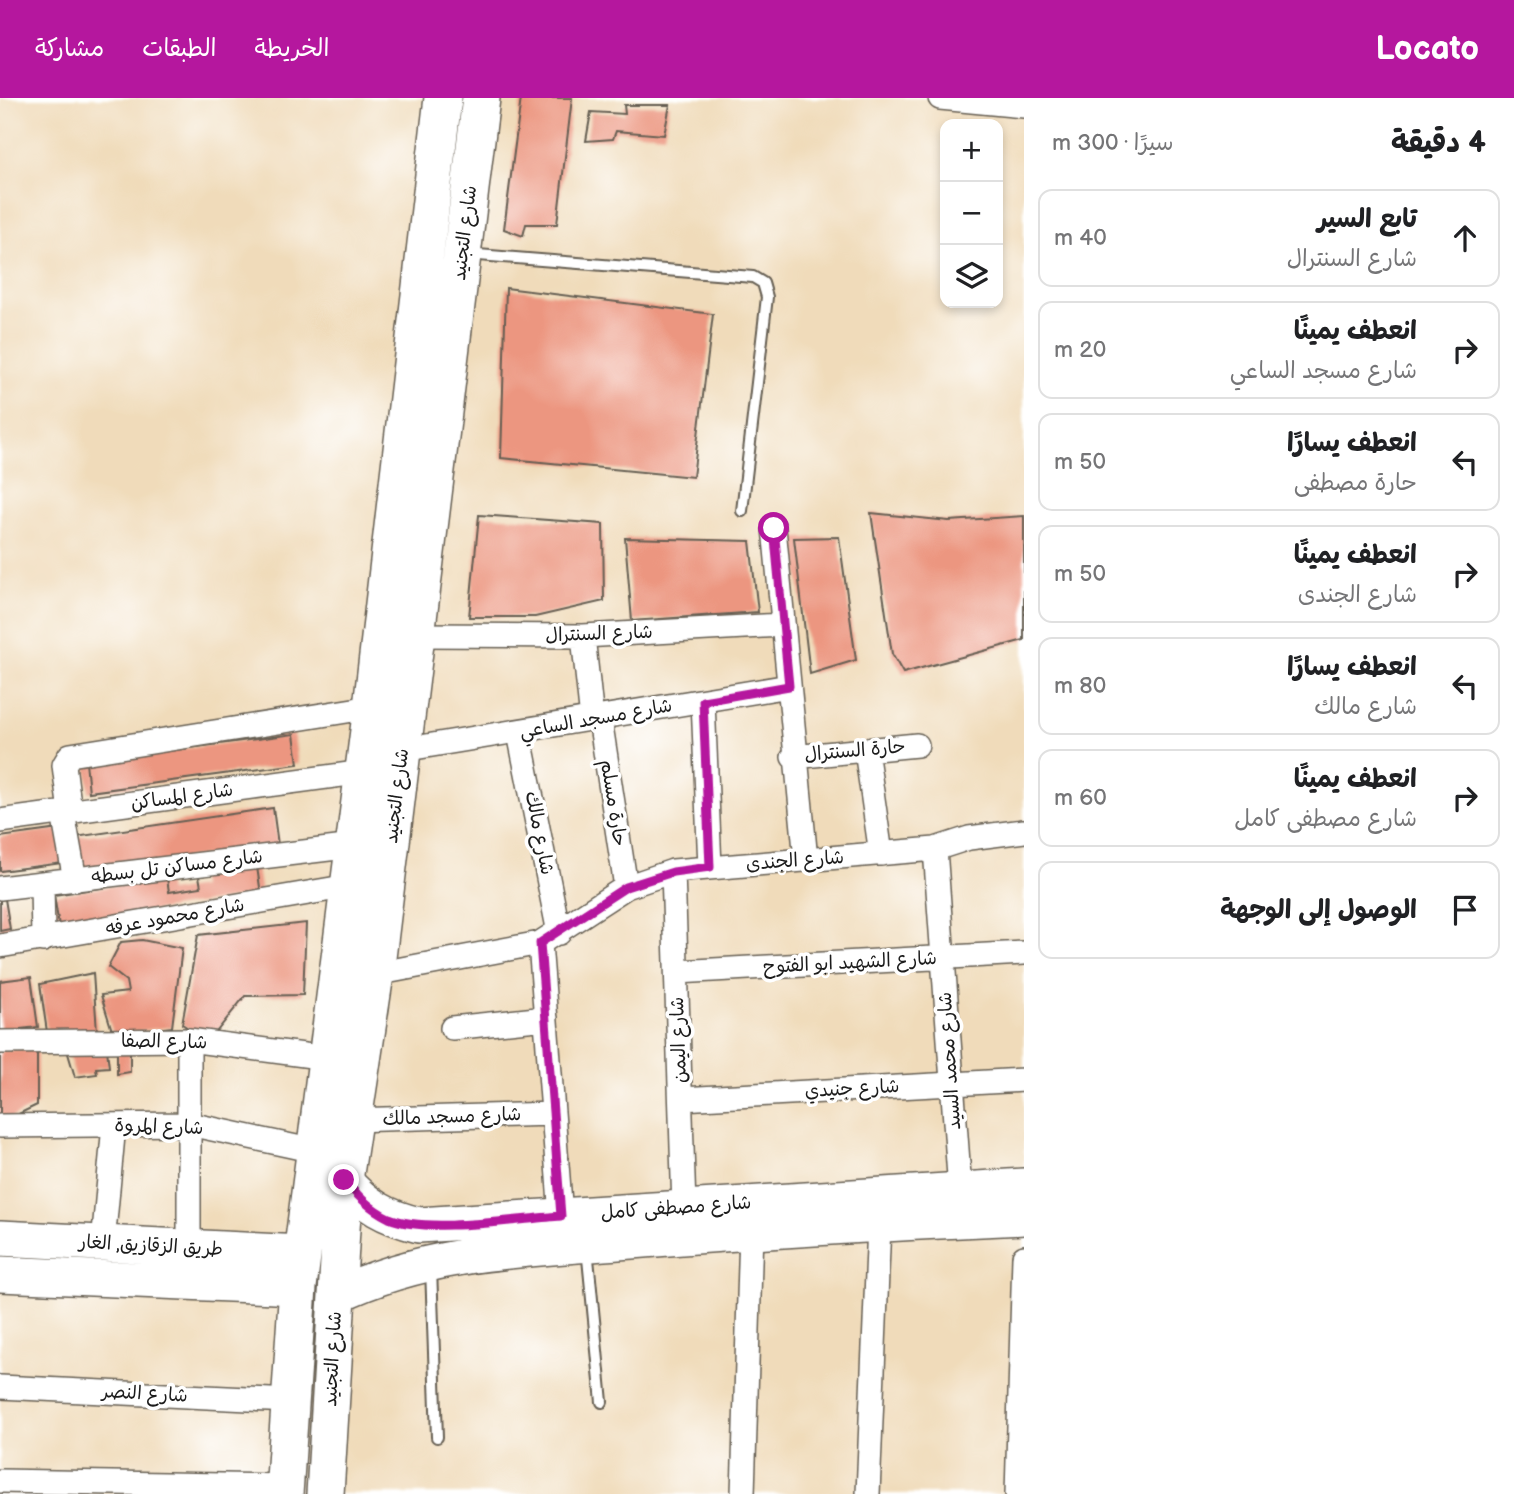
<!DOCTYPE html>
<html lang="ar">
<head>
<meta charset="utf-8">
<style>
	:root { --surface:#fff; --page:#f2f2f2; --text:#202124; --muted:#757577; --line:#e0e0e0; --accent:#b5179e }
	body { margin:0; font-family:"Balsamiq Sans","Playpen Sans Arabic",sans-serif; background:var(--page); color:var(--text); direction:rtl }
	.controls { position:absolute; right:21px; top:21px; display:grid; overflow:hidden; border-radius:14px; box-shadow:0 4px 10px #0003 }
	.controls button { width:63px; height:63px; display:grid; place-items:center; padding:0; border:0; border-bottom:2px solid var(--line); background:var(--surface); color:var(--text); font:35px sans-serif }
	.stop { position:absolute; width:21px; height:21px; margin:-16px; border:5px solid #b5179e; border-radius:50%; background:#fff }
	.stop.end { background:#b5179e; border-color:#fff; box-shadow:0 2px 7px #0008 }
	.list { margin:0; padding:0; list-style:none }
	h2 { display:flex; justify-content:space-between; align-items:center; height:91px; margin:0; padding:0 28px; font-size:30px }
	h2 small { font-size:23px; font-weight:400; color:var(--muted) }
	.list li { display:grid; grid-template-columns:46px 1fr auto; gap:21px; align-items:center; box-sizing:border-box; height:98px; margin:0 14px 14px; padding:0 14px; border:2px solid var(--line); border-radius:14px }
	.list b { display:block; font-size:26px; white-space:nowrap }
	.list p { margin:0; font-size:23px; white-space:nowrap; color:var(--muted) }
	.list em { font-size:23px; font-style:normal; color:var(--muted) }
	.icon { flex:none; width:38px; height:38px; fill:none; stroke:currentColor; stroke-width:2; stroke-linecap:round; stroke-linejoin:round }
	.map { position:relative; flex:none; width:1024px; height:1396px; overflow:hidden; direction:ltr }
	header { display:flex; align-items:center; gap:42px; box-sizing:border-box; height:98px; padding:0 35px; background:var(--accent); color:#fff }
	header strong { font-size:33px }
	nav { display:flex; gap:38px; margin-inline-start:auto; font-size:24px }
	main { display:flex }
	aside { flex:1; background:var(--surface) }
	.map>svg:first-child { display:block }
	.building { fill:#ec9680 }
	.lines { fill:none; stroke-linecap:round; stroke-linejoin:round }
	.service-casing { stroke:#665f53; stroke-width:14 }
	.minor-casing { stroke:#665f53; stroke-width:26 }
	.primary-casing { stroke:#665f53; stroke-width:38 }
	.trunk-casing { stroke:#665f53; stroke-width:40 }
	.service { stroke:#fff; stroke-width:10 }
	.minor { stroke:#fff; stroke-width:23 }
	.primary { stroke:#fff; stroke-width:35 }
	.trunk { stroke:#fff; stroke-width:37 }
	.route { stroke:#b5179e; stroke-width:9 }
	.labels { text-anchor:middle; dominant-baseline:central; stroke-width:7; stroke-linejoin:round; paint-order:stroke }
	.street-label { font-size:19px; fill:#1c1c1c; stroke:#fff }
</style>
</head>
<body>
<header>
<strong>Locato</strong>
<nav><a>الخريطة</a><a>الطبقات</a><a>مشاركة</a></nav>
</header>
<main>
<aside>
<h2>4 دقيقة<small>سيرًا · 300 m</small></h2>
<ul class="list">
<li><svg class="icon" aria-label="ahead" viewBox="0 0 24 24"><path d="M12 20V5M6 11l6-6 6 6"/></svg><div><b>تابع السير</b><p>شارع السنترال</p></div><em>40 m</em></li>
<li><svg class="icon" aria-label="right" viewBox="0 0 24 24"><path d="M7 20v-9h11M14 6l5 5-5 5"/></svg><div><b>انعطف يمينًا</b><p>شارع مسجد الساعي</p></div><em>20 m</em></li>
<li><svg class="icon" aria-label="left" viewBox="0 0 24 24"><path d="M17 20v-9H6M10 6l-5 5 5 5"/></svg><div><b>انعطف يسارًا</b><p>حارة مصطفى</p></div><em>50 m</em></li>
<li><svg class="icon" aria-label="right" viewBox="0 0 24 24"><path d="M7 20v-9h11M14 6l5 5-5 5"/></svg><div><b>انعطف يمينًا</b><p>شارع الجندى</p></div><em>50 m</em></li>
<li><svg class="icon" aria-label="left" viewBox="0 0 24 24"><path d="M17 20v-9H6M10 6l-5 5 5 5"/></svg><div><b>انعطف يسارًا</b><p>شارع مالك</p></div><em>80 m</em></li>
<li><svg class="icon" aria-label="right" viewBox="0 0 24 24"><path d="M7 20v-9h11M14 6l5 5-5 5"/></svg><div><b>انعطف يمينًا</b><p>شارع مصطفى كامل</p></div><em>60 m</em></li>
<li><svg class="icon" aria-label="arrive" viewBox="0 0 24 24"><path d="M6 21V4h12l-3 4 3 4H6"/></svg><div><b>الوصول إلى الوجهة</b></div></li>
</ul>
</aside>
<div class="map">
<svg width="1024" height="1396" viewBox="0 0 1024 1396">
	<rect width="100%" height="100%" fill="#fff"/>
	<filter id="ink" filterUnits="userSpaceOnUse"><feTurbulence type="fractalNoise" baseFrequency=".0143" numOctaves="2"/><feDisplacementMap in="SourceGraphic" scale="14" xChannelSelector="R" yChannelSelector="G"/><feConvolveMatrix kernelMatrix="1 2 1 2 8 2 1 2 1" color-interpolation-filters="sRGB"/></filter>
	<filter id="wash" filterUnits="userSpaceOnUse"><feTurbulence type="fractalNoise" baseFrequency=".00686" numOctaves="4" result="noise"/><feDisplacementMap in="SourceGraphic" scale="28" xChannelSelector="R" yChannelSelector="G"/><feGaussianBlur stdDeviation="1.57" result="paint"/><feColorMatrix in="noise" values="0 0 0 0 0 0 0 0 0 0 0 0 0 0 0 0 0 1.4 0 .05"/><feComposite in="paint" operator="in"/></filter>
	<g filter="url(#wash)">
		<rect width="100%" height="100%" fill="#f0dbba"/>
		<g id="blocks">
			<path class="building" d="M521,0H572L557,126H526L523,138L504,131Z
				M624,7H670L664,37L616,33L613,41L586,43L591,14L625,16Z
				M506,190L713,216L693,379L501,360Z
				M871,415L949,423L1024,418V542L903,575L892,556Z
				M479,417L603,426L604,503L535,519H469Z
				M839,439L856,562L810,576L794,440Z
				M625,440L750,443L758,514L632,523Z
				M294,636L298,666L89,694L86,664Z
				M273,710L278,747L80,776L75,739Z
				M59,731L63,765L0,773V739Z
				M257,769L261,796L59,828L54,797L167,780L169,794L201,789L199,778Z
				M5,801L10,831L0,833V802Z
				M306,825L303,897L245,898L209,943L182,926L198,837Z
				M142,842L182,850L172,929L113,936L101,897L128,894L126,883L108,869L121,844Z
				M93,875L97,934H47L40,886Z
				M31,879L38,929L21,931V934L0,933V883Z
				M130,945V974L117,976V948Z
				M37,950V1007L0,1025V953Z
				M67,952H107L109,969L96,970L97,976L75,979Z"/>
		</g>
	</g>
	<g filter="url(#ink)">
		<use href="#blocks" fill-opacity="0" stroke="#665f53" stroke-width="2"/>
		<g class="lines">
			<g class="service-casing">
				<path id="service" d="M466,156L753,179L763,185L767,199L742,413
					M587,1150L602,1304
					M431,1170L437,1339"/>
			</g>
			<g class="minor-casing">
				<path id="minor" d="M940,0L1024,8
					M774,430L806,762
					M416,537L583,538L782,527
					M583,538L592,622
					M703,603L710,769
					M600,621L626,789
					M519,635L559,835
					M402,652L789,588
					M866,652L881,756
					M793,659L917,647
					M70,714L64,667L70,657L372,609
					M63,715L75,782
					M0,723L364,674
					M935,751L960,1092
					M673,773L684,1110
					M42,785L43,842
					M0,790L354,748
					M540,845L561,1118
					M0,848L349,788
					M677,874L1024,855
					M375,876L540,845L626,789L673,773L935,751L969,740L1024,733
					M452,930L546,920
					M0,944L189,942L327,960
					M681,1001L1024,982
					M351,1022L553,1016
					M0,1028L189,1026L315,1053
					M103,1145L114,1027
					M189,1150V942
					M0,1289L290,1303
					M0,1383L284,1388
					M743,1396L751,1133
					M868,1396L879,1126
					M1017,1396L1024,1159"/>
			</g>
			<g class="primary-casing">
				<path id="primary" d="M344,1082C366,1108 386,1119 419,1127L1024,1088
					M0,1140L302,1155
					M0,1176L298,1189
					M337,1197C430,1152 531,1151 632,1143C762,1132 893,1125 1024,1119"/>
			</g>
			<g class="trunk-casing">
				<path id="trunk" d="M284,1396L298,1189L372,609L443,0
					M325,1396L344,1082L375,876L481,0"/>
			</g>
			<use href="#service" class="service"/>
			<use href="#minor" class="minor"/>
			<use href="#primary" class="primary"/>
			<use href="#trunk" class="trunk"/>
		</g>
	</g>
	<g class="lines" filter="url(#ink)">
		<path class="route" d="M344,1082C357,1097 370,1111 389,1120C427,1136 517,1121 561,1118L540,845L626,789L673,774L710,769L703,603L789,588L774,430"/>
	</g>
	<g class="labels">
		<g class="street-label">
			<text transform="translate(465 135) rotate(-83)">شارع التجنيد</text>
			<text transform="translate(599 536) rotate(-2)">شارع السنترال</text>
			<text transform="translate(596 621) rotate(-10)">شارع مسجد الساعي</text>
			<text transform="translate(855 653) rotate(-5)">حارة السنترال</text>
			<text transform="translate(397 698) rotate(-83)">شارع التجنيد</text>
			<text transform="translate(182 699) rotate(-8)">شارع المساكن</text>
			<text transform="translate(613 705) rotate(81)">حارة مسلم</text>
			<text transform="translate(539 735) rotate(79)">شارع مالك</text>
			<text transform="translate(795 763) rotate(-4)">شارع الجندى</text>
			<text transform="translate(177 769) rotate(-7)">شارع مساكن تل بسطه</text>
			<text transform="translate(175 819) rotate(-10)">شارع محمود عرفه</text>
			<text transform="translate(850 865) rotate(-3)">شارع الشهيد ابو الفتوح</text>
			<text transform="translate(679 942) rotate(-92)">شارع اليمن</text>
			<text transform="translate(164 944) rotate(1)">شارع الصفا</text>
			<text transform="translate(950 963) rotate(-94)">شارع محمد السيد</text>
			<text transform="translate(852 991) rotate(-3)">شارع جنيدي</text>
			<text transform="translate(452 1019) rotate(-2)">شارع مسجد مالك</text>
			<text transform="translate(159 1029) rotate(2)">شارع المروة</text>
			<text transform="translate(676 1110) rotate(-4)">شارع مصطفى كامل</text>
			<text transform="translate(151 1148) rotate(3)">طريق الزقازيق, الغار</text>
			<text transform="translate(333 1261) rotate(-87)">شارع التجنيد</text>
			<text transform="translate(145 1296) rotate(3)">شارع النصر</text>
		</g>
	</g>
</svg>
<div class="controls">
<button>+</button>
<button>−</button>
<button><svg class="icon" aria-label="layers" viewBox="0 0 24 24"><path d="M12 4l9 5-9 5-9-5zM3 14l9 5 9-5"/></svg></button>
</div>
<div class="stop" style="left:774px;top:430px"></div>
<div class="stop end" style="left:344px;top:1082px"></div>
</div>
</main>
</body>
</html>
